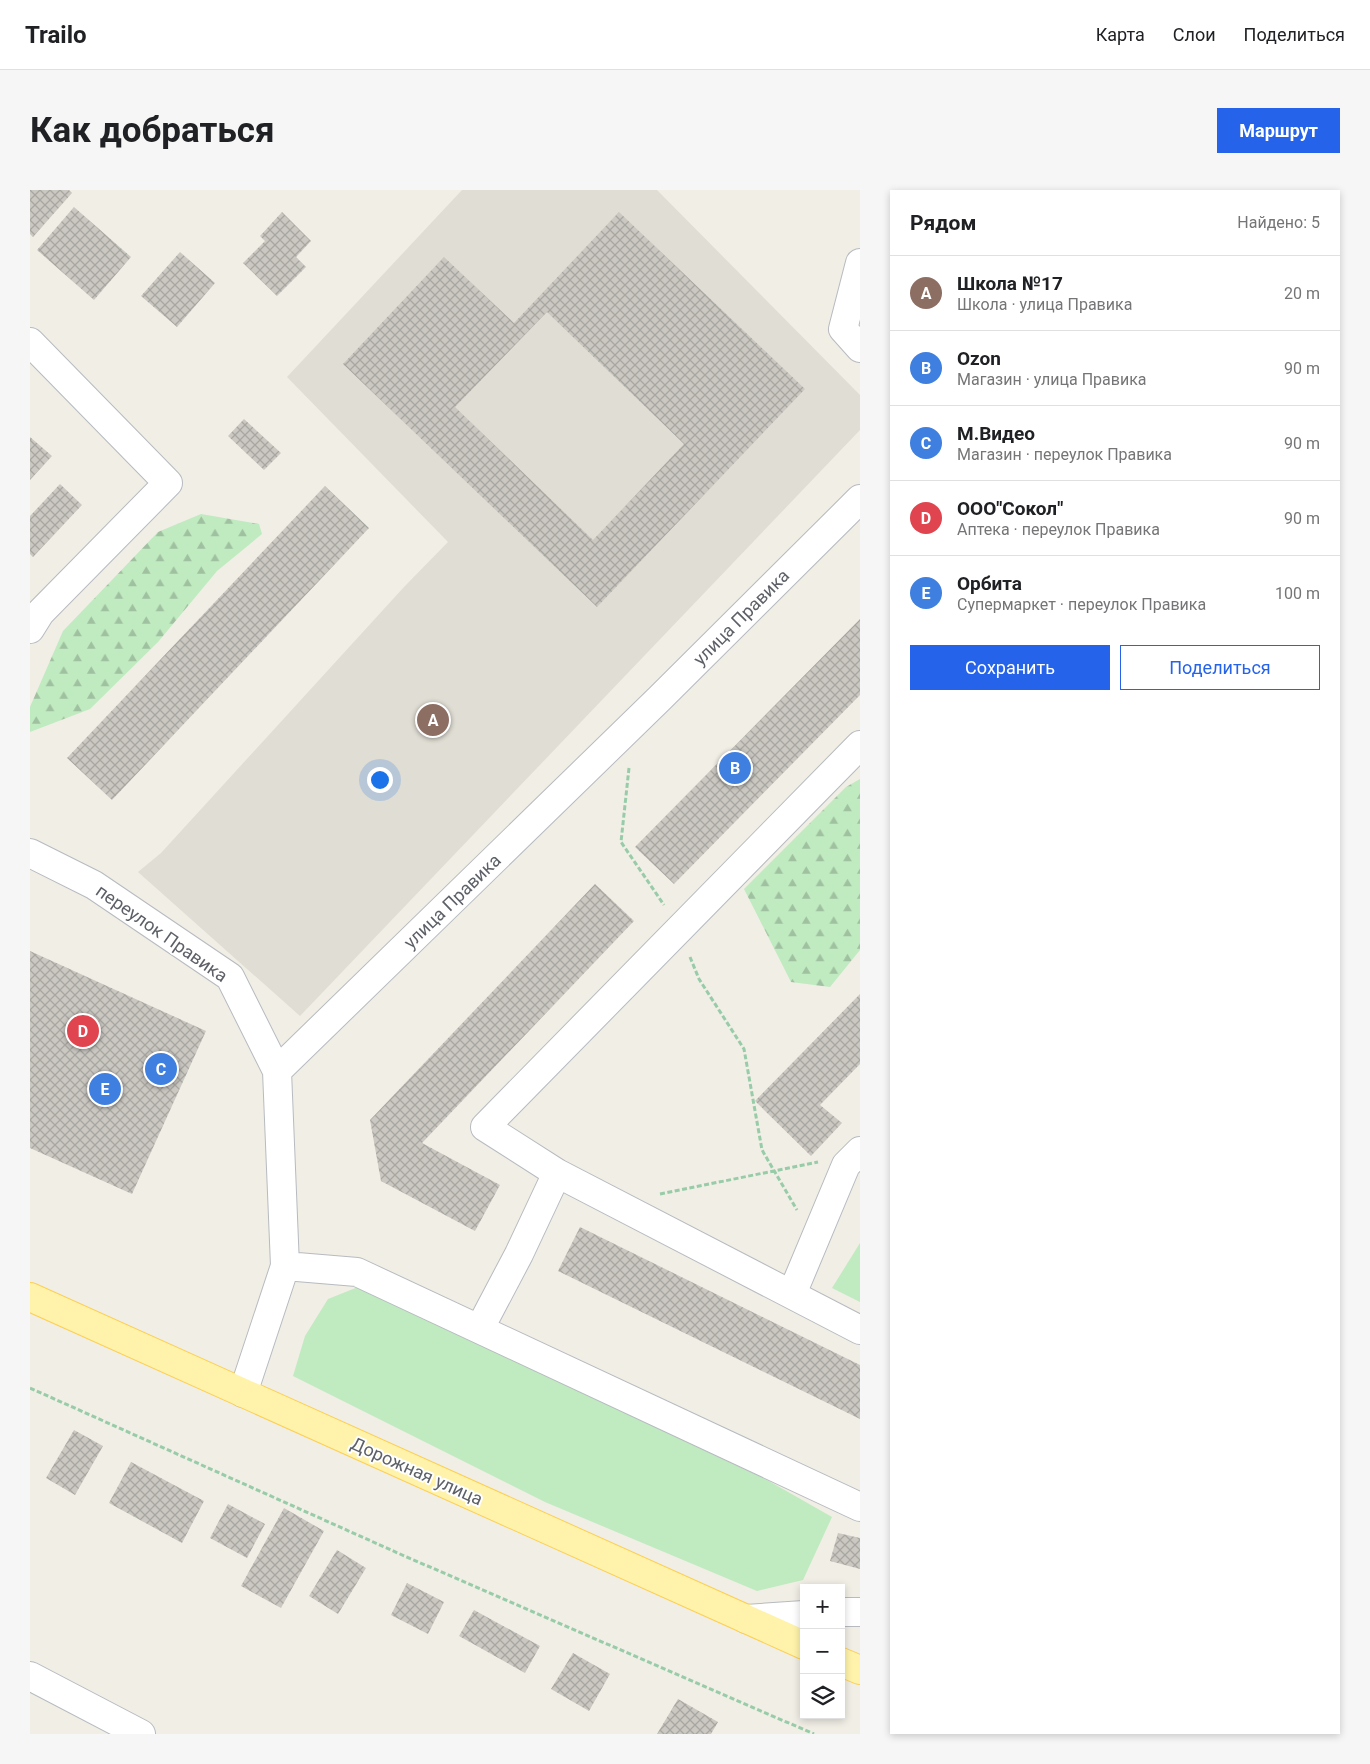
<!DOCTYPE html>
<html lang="ru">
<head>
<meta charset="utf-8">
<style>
	:root { --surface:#fff; --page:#f6f6f6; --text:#202124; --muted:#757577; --line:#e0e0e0; --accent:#2563eb }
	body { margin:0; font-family:Roboto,sans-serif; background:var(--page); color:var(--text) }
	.controls { position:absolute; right:15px; bottom:15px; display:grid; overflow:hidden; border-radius:0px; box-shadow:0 2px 8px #0003 }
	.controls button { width:45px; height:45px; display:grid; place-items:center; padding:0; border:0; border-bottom:1px solid var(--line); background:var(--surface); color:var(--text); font:25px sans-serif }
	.you { position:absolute; left:349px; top:589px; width:18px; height:18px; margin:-12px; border:4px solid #fff; border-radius:50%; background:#1a73e8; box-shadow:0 0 0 8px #1a73e833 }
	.badge { display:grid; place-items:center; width:32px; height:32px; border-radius:50%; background:var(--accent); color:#fff; font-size:16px; font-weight:700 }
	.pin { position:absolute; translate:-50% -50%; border:2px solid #fff; box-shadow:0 1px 5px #0006 }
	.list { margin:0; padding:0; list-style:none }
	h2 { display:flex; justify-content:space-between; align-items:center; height:65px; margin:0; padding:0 20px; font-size:21px }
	h2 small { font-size:16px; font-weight:400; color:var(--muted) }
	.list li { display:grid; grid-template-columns:32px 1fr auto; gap:15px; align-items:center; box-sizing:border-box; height:75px; padding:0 20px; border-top:1px solid var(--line) }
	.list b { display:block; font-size:19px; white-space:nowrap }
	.list p { margin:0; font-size:16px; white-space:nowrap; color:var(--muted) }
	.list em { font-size:16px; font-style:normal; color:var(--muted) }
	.actions { display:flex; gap:10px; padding:15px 20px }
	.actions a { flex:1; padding:11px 0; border:1px solid var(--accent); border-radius:0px; text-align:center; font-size:18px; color:var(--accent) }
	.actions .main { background:var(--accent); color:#fff }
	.icon { flex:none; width:28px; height:28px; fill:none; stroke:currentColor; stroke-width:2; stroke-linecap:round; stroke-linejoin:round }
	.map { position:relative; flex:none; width:830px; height:1544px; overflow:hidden; border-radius:0px }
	header { display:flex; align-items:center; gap:30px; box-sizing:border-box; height:70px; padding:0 25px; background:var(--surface); border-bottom:1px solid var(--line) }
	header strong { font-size:24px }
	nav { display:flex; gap:28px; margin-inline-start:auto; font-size:18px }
	.intro { display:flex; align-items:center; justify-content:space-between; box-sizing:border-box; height:120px; padding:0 30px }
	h1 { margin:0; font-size:35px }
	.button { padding:12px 22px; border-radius:0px; background:var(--accent); color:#fff; font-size:18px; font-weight:700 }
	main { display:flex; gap:30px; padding:0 30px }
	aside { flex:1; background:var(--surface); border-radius:0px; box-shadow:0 2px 8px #0003 }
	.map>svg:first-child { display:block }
	.education { fill:#e0ddd4 }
	.green { fill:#c0eac0 }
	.forest { fill:url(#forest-firs) }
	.building { fill:url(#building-cross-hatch); fill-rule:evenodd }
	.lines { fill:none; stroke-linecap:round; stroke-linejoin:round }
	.minor-casing { stroke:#b7bbc0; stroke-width:30 }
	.major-casing { stroke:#fdcf52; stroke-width:30 }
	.path { stroke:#98cca8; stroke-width:3; stroke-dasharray:5 2.5; stroke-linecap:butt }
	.minor { stroke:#fff; stroke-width:28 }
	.major { stroke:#fff3ab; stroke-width:28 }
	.labels { text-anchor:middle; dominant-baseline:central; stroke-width:4; stroke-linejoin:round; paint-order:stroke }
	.street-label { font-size:18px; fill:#5d6167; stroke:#fff }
</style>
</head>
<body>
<header>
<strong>Trailo</strong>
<nav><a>Карта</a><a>Слои</a><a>Поделиться</a></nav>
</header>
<div class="intro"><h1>Как добраться</h1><a class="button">Маршрут</a></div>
<main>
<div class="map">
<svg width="830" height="1544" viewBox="0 0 830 1544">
	<defs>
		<pattern id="forest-firs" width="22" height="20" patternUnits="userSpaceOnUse" patternTransform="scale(1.25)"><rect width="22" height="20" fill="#c0eac0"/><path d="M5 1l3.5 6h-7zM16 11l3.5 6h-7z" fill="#9fc1a0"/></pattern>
		<pattern id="building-cross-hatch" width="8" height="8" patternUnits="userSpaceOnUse" patternTransform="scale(1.25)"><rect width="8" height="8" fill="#cbc8c2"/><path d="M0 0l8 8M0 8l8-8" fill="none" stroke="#a8a6a1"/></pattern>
	</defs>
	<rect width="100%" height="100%" fill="#f0eee5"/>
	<path class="education" d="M432,0H627L830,205V240L270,826L108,682L131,663L374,397L418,352L257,187Z"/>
	<path class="green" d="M830,1053V1112L802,1098Z
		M328,1097L737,1290L802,1327L773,1390L727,1401L515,1312L263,1186L275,1146L298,1109Z"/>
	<path class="forest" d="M171,324L229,334L232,344L187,381L128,452L60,519L0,542V517L33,441L128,342Z
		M830,589V760L800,797L761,792L714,699L816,597Z"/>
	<path class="building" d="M0,0H39L42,3L3,47L0,44Z
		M44,17L101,67L64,110L7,60Z
		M252,22L281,51L266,67L276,77L247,106L213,73L235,51L230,46Z
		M589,22L775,199L567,417L313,174L414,67L484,133ZM517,122L654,254L563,350L425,217Z
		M150,62L185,93L147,137L111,106Z
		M214,229L251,263L234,280L198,246Z
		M0,247L22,266L0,290Z
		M30,294L52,315L3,367L0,364V326Z
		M295,296L339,338L82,610L37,568Z
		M830,429V505L644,694L605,657Z
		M565,694L604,731L392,953L470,995L445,1041L351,991L340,930Z
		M0,761L176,841L102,1004L0,958Z
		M830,804V874L790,915L812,933L781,966L725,911Z
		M550,1037L830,1175V1229L528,1081Z
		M44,1240L73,1256L45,1305L16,1288Z
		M101,1272L174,1311L152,1353L79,1313Z
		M198,1314L235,1334L217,1368L180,1348Z
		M254,1318L294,1341L251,1418L211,1396Z
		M808,1343L830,1348V1379L800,1371Z
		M307,1360L336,1378L308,1424L279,1406Z
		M377,1393L414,1412L398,1444L361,1425Z
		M444,1420L510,1456L495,1483L429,1446Z
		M543,1463L580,1484L559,1521L521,1499Z
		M648,1509L688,1532L681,1544H627Z"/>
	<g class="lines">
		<g class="minor-casing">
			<path id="minor" d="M830,73L813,139L830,158
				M0,152L138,293L10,423L0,439
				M830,555L455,937L527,983L830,1140
				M0,663L64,695L200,787L247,881
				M255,1076L327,1082L830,1317
				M762,1104L816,975L830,961
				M450,1138L489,1064L527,983
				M213,1203L255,1076L247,881L630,508L830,309
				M811,1422H830
				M716,1429L774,1425
				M0,1486L111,1544"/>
		</g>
		<g class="major-casing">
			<path id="major" d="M0,1107L774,1455
				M811,1472L830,1480"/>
		</g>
		<path class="path" d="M599,578L591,652L634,715
			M660,767L669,789L714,859L732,960L767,1020
			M630,1004L788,972
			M0,1198L370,1364L784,1544"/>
		<use href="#minor" class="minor"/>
		<use href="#major" class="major"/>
	</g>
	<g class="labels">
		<g class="street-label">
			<text transform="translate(711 427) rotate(-45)">улица Правика</text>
			<text transform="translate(422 711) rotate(-44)">улица Правика</text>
			<text transform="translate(132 743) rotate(35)">переулок Правика</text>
			<text transform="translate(387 1281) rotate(24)">Дорожная улица</text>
		</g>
	</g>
</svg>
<div class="controls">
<button>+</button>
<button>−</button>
<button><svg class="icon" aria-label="layers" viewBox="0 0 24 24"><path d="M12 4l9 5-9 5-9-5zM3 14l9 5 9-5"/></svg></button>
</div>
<div class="you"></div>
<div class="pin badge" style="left:403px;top:530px;background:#8d6e63">A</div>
<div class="pin badge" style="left:705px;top:578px;background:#3f7fe0">B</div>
<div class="pin badge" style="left:131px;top:879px;background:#3f7fe0">C</div>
<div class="pin badge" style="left:53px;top:841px;background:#e0444e">D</div>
<div class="pin badge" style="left:75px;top:899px;background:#3f7fe0">E</div>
</div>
<aside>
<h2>Рядом<small>Найдено: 5</small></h2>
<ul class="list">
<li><span class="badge" style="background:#8d6e63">A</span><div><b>Школа №17</b><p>Школа · улица Правика</p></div><em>20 m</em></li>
<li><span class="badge" style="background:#3f7fe0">B</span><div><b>Ozon</b><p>Магазин · улица Правика</p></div><em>90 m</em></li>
<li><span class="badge" style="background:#3f7fe0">C</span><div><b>М.Видео</b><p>Магазин · переулок Правика</p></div><em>90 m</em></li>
<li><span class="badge" style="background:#e0444e">D</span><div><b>ООО&quot;Сокол&quot;</b><p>Аптека · переулок Правика</p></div><em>90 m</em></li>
<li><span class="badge" style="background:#3f7fe0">E</span><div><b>Орбита</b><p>Супермаркет · переулок Правика</p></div><em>100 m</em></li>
</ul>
<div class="actions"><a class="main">Сохранить</a><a>Поделиться</a></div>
</aside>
</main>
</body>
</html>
